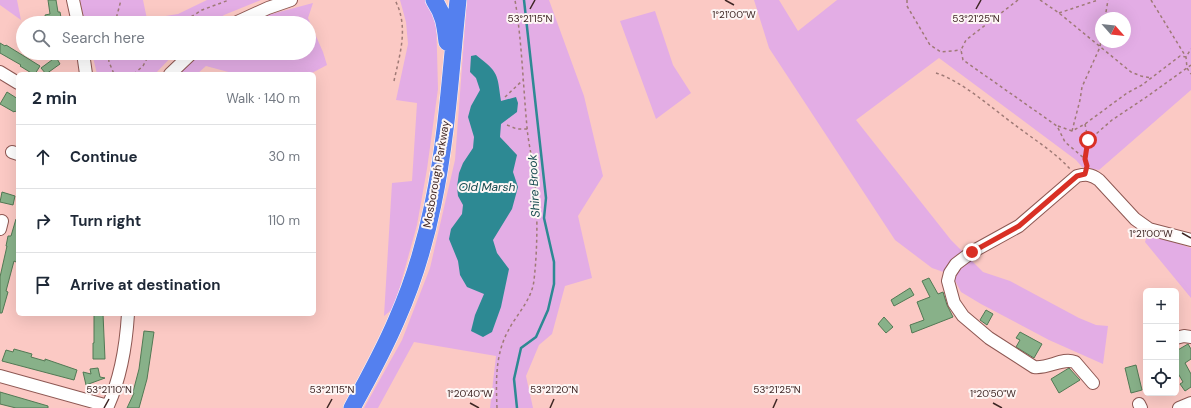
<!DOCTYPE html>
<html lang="en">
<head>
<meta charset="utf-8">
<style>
	:root { --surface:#fff; --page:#f2f2f3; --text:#1f2937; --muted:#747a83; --line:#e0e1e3 }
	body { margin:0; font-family:"DM Sans",sans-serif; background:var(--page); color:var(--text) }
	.controls { position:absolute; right:12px; bottom:12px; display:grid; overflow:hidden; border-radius:6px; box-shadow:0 4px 16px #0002 }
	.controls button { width:36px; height:36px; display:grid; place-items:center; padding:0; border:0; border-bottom:1px solid var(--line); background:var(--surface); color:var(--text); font:20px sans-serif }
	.compass { position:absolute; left:1095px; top:12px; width:36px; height:36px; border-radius:50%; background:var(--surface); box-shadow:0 4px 16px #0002; rotate:117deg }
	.stop { position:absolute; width:12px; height:12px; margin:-9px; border:3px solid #d93025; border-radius:50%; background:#fff }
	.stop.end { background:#d93025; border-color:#fff; box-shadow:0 1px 4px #0008 }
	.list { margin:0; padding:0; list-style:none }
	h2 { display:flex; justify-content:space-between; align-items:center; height:52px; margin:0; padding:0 16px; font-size:17px }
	h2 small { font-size:13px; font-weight:400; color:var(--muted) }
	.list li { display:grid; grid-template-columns:26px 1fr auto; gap:12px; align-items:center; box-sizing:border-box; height:64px; padding:0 16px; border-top:1px solid var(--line) }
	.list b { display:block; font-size:15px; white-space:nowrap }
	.list em { font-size:13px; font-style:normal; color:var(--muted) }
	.icon { flex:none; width:22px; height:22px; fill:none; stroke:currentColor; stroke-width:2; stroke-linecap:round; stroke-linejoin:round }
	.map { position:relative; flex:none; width:1191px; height:408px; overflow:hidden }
	.search { position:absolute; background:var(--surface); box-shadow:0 4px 16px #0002; left:16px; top:16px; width:300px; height:44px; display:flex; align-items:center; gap:10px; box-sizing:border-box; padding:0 14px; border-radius:22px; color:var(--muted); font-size:15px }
	.panel { position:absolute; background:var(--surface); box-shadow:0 4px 16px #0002; left:16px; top:72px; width:300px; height:244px; border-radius:6px }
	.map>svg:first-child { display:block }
	.green { fill:#e3ade5; fill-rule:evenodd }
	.water { fill:#2d8993 }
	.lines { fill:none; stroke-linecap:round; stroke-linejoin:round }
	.stream { stroke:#2d8993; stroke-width:2.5 }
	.building { fill:#88b189; stroke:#527954 }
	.minor-casing { stroke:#8e5853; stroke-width:14 }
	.highway-casing { stroke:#fff; stroke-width:18 }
	.path { stroke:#9f7a76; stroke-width:1.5; stroke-dasharray:3 3; stroke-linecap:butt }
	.minor { stroke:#fff; stroke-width:12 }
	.highway { stroke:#5480ef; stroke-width:17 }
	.route { stroke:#d93025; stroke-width:5 }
	.ticks { fill:none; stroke:#3e2624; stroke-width:1.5 }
	.labels { text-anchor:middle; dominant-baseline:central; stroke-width:4; stroke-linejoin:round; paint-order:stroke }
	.street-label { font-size:11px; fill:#3e2624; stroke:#fdf6f5 }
	.water-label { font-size:12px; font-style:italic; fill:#174b50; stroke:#fdf6f5 }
	.ticks-label { font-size:10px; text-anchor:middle; fill:#3e2624; stroke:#fdf6f5; stroke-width:4; stroke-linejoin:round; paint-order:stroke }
</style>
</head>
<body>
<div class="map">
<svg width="1191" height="408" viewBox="0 0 1191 408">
	<rect width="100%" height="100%" fill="#fbc9c4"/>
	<path class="green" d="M0,0H17L21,20L0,5Z
		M80,0H143L147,19L178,14L207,0H261L224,15L213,23H85Z
		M400,0H428L436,13L438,89L427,169L417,225L394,308L384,316L392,183L412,181L417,103L396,100L408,44L406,22Z
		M467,0H549L584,96L603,176L578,216L592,278L565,286L552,334L539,345L526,376L533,408H490L496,356L414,342L378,408H364L402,340L430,268L455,160Z
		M754,0H779L798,31L837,0H1191V90L1099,170L1082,167L1076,160L939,58L856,120L951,240L983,272L1010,281L1079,318L1096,325L1108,326L1103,364L1049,340L981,304L961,292L952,275L932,268L895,240L769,48ZM1101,18H1125V42H1101Z
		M313,3L308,18L323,52L327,65L310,74H239L232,73L206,66L197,74H179L201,53H309V23H253L268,15Z
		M655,11L673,65L691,93L656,119L620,21Z
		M92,53H175L155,74H97Z
		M1148,233L1191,248V298L1145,242Z"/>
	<path class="water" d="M476,55C499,73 497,73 501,101L516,97L518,103L517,112L501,124L500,137L517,155L513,172L518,187L512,209L493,240L497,253L509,269L501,307L492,332L483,337L471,331L475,315L484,294L467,287L460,275L458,261L449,239L451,229L462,214L463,205L458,196L457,187L459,173L463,163L473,148L474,137L468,117L471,106L480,90L476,78L470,72L471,56Z"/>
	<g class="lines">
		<path class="stream" d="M517,408L514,379L521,348L536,337L548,310L554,284V262L544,218L546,198L524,0"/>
	</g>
	<path class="building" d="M48,0H56L58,12H60L62,23H48V21H46L45,15L50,14Z
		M0,43L5,46L6,45L40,66L35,74H33L20,66L21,65L0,53Z
		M56,57L60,64L46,74L41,68Z
		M7,92L18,99V113L15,111L14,112L0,104Z
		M2,192L15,196L13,205L0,202Z
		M16,219H18V256L16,262L14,261L6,291L8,292L2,313H0V277L7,246H6L8,236H11Z
		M929,278L938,294L943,292L947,305L953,317L912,333L910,325L924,320L917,302L930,297L922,281Z
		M910,288L914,295L894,306L891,300Z
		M986,310L993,314L987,325L980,320Z
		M94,314H103L105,359H93V343H94Z
		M884,317L893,327L886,333L878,324Z
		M144,331L154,332L147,379L139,408H127L134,393L133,392L139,369Z
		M1020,332L1042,344L1034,358L1016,347L1020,340L1016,338Z
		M1188,344L1191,349V359L1185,363L1191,374V387L1185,391L1180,384L1183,382L1176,370V351Z
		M14,349L32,354L31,357L45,361V359L77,370L74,380L2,361L6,350L13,352Z
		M1136,365L1142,390L1131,393L1125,368Z
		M98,368L100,377L105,378L86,385L83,372L91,374L90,369Z
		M1069,368L1080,380L1059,393L1051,379Z
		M0,392L48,406V408H16L0,404Z"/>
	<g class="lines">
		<g class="minor-casing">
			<path id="minor" d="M73,0L78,23
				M235,23L268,8L291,0
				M83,53L86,74
				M0,72L18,83
				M170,74L192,53
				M12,152L18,154
				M0,229L2,221
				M1176,338L1184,336L1191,337
				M0,376L108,406
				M1093,383L1075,362C1062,357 1049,369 1034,367L989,338L963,316L954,303L948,281L950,273L956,264L972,252L1019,226L1077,176C1086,174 1091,174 1099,180L1135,219L1149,229L1191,240
				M1139,404L1141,408
				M107,408C121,378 126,347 128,314
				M1179,408L1191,403"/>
		</g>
		<g class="highway-casing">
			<path id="highway" d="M434,0C444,15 445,25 447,42
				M352,408C368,379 384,350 397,319C413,283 425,243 433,204C447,137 451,68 458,0"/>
		</g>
		<path class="path" d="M907,0V6L930,45L941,52L961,50
			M1018,0L966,40L961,50L963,60L1057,126L1065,142L1085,159
			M1040,0L1059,13L1131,72L1141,76L1151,78
			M1151,0L1186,57L1187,68L1191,74
			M1059,13L1098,0
			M1105,18L1108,0
			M115,23L121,0
			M181,23L202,10L229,0
			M108,53L109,62L114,74
			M936,73C962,81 993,109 1015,125C1033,139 1055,152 1070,169
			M134,74L143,66L150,53
			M394,81C400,53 409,27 395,0
			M505,97L523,80
			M1085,124L1088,140
			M507,125L517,129H527
			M1058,126L1072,131L1085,124L1127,93L1142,85L1180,56L1186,57L1191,49
			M1072,131L1080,100L1082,87L1100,47L1101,40
			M1087,165L1085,159L1088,141L1112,120L1145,98L1191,65
			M497,408C496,382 495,355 508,331C516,315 532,300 534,280C538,246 538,200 533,166C531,153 528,140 527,127C523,85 522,42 515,0"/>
		<use href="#minor" class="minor"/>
		<use href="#highway" class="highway"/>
	</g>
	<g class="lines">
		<path class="route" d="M972,252L1019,226L1077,176L1085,174L1087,166L1085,159L1088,140"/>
	</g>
	<path class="ticks" d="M725,0L734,5M530,9L535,0M976,9L981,0M1182,233L1191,238M470,403L479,408M993,403L1002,408M104,408L109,399M327,408L332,399M550,408L554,399M773,408L777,399"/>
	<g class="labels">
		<g class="street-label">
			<text transform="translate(436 174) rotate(-80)">Mosborough Parkway</text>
		</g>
		<g class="water-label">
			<text transform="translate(534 186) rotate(-93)">Shire Brook</text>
			<text x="487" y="187">Old Marsh</text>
		</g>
	</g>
	<g class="ticks-label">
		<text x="734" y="18">1°21'00"W</text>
		<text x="530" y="22">53°21'15"N</text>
		<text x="976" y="22">53°21'25"N</text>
		<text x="1151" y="237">1°21'00"W</text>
		<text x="109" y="393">53°21'10"N</text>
		<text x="332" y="393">53°21'15"N</text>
		<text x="554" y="393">53°21'20"N</text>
		<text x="777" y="393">53°21'25"N</text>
		<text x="470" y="397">1°20'40"W</text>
		<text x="993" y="397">1°20'50"W</text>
	</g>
</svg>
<div class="controls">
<button>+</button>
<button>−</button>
<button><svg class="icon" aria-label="locate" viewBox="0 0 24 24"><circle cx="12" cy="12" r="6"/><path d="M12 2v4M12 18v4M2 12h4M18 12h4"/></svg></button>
</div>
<svg class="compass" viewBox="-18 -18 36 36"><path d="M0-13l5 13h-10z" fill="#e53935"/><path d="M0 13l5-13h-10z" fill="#747a83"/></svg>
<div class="stop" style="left:1088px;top:140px"></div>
<div class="stop end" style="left:972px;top:252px"></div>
<div class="search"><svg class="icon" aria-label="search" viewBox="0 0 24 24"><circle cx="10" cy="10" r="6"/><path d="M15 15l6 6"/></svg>Search here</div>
<section class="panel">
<h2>2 min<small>Walk · 140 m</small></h2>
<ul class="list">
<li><svg class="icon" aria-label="ahead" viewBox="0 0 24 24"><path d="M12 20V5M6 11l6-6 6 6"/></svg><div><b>Continue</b></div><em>30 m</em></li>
<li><svg class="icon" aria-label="right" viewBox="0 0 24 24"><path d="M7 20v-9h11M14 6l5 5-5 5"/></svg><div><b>Turn right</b></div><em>110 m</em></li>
<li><svg class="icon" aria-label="arrive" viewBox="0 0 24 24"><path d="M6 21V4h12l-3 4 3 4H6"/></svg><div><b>Arrive at destination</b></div></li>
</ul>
</section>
</div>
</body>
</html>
